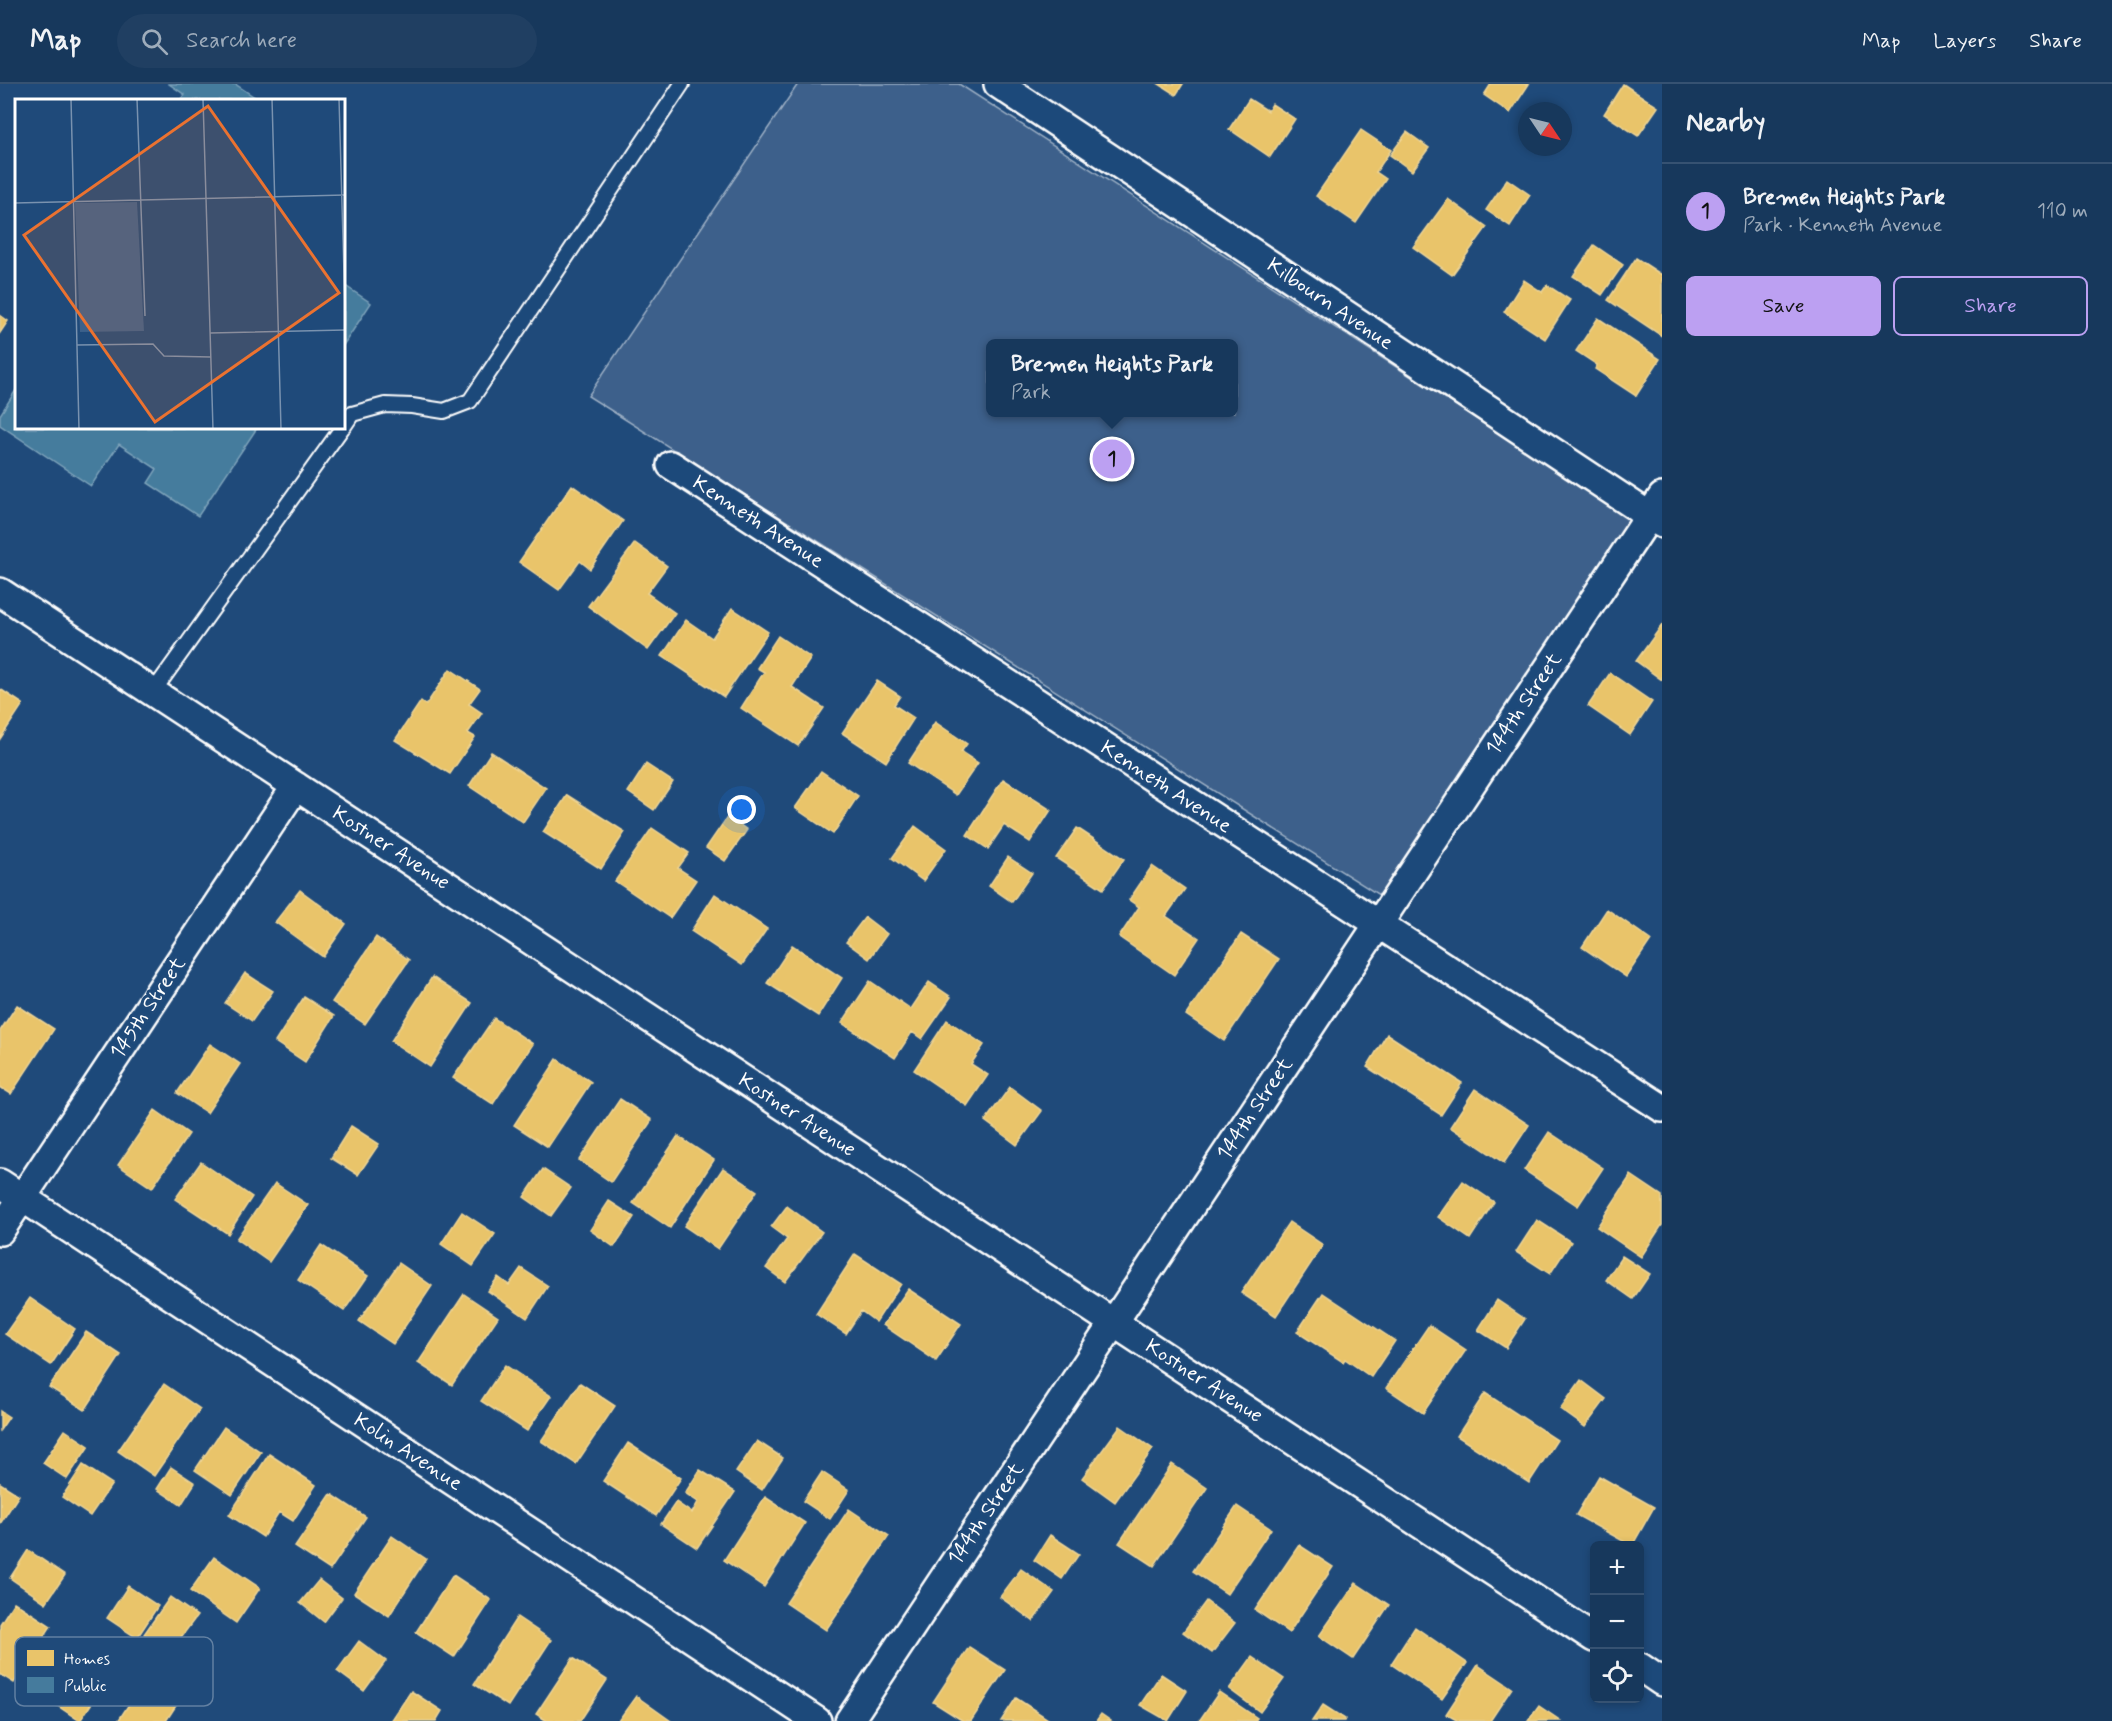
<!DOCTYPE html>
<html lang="en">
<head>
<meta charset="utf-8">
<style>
	:root { --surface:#17385c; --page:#203f62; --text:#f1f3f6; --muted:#9eacbb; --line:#365272; --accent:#bca0f2 }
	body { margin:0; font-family:Mynerve,sans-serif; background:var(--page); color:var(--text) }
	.controls { position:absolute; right:18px; bottom:18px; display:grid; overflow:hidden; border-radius:9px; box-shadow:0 3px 9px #0003 }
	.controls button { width:54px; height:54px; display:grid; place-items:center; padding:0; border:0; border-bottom:2px solid var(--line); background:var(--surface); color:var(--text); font:30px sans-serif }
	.compass { position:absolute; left:1518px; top:18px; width:54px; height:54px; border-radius:50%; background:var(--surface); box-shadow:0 3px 9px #0003; rotate:125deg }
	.you { position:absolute; left:742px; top:726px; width:21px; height:21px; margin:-15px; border:4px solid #fff; border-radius:50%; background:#1a73e8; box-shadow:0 0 0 9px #1a73e833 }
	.badge { display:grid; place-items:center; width:39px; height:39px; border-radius:50%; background:var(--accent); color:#111; font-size:20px; font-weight:700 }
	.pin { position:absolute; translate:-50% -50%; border:3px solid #fff; box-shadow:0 2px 6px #0006 }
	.popup { position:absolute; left:986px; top:255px; width:252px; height:78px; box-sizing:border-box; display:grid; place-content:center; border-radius:9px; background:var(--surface); filter:drop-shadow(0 2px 4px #0005); font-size:20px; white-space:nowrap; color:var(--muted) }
	.popup b { font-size:22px; color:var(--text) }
	.popup::after { content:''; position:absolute; left:50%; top:100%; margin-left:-12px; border:12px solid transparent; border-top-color:var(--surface) }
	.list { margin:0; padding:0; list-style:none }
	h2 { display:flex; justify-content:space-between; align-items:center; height:78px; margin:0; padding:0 24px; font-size:26px }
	h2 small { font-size:20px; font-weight:400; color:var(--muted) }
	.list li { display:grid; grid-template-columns:39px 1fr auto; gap:18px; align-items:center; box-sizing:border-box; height:96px; padding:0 24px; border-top:2px solid var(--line) }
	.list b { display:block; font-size:22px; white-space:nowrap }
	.list p { margin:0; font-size:20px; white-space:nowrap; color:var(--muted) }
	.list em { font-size:20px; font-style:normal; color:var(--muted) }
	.actions { display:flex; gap:12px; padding:18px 24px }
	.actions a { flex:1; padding:14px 0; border:2px solid var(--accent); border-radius:9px; text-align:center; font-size:21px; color:var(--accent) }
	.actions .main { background:var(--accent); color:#111 }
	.icon { flex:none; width:33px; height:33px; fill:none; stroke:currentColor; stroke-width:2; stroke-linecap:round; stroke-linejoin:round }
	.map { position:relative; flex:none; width:1662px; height:1637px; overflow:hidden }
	header { display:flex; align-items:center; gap:36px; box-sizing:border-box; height:84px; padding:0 30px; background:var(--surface); border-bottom:2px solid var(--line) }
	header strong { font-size:28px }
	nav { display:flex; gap:33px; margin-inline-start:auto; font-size:21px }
	.search { width:420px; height:54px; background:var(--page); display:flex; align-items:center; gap:15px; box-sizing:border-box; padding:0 21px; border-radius:33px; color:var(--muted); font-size:22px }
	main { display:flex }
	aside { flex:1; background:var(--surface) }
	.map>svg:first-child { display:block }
	.green { fill:#3c618b; stroke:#9eb0c5; stroke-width:1.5; fill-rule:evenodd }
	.homes { fill:#e9c46a; stroke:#f0d697; stroke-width:1.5 }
	.public { fill:#457b9d; stroke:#7da3ba; stroke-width:1.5 }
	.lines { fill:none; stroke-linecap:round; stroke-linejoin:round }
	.lane-casing { stroke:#fff; stroke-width:18 }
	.street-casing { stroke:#fff; stroke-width:32 }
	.lane { stroke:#1f4a7a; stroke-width:14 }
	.street { stroke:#1f4a7a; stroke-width:27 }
	.labels { text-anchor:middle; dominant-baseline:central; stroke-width:6; stroke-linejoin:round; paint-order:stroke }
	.street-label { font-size:21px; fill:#fff; stroke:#1f4a7a }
	.inset-road { fill:none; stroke:#7992af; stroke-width:1.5 }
	.view { fill:#eb7230; fill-opacity:0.15; stroke:#eb7230; stroke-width:3 }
	.inset-edge { fill:none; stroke:#fff; stroke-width:3 }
	.key { fill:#1f4a7a; stroke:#6280a2; stroke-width:1.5 }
	.key-label { font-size:16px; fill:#fff }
</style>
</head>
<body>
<header>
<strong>Map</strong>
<div class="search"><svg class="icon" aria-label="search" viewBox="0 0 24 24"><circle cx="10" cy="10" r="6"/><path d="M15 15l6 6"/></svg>Search here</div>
<nav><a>Map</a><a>Layers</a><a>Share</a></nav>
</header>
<main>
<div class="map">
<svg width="1662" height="1637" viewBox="0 0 1662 1637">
	<rect width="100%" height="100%" fill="#1f4a7a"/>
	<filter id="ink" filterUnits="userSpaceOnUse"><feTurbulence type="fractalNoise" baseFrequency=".0167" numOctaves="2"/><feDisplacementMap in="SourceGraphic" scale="12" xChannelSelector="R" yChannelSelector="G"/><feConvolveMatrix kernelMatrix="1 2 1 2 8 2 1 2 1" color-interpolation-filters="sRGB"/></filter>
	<g filter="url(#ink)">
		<path class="green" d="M798,0H959L1634,437L1382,813L588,312ZM990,260H1234V328H990Z"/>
		<path class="homes" d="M1159,0H1183L1176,11Z
			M1491,0H1529L1510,29L1484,11Z
			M1623,0L1658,23L1638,52L1604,30Z
			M1249,15L1268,27L1272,20L1295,35L1270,73L1229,45Z
			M1361,46L1391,66L1376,88L1386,95L1356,139L1316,112Z
			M1407,48L1429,64L1412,87L1390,71Z
			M1507,95L1530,111L1510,142L1486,126Z
			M1448,115L1487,143L1452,191L1413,163Z
			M1594,161L1623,181L1602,211L1573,192Z
			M1636,174L1662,191V252L1608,216Z
			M1524,196L1542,208L1547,201L1570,216L1545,255L1504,228Z
			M0,231L8,237L0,249Z
			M1598,234L1660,275L1636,312L1595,285L1597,281L1576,267Z
			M572,401L623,437L590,485L580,477L559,506L519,478Z
			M635,459L667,482L647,509L675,529L648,566L588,522Z
			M732,524L768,548L724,613L662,572L686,536L712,554Z
			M1662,541V596L1636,577Z
			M778,552L811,574L792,603L824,624L798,662L741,624L764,588L757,584Z
			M450,585L480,605L469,620L482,629L468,649L475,653L450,690L395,656L421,617L426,621Z
			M1610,589L1652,618L1630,651L1588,622Z
			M877,597L900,612L894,621L914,634L886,678L842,649Z
			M0,605L23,620L0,655Z
			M935,638L967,660L961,668L978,679L956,711L908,679Z
			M491,668L546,704L523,738L469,702Z
			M646,680L673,698L654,726L628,708Z
			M821,687L858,712L833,750L795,724Z
			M1003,695L1051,726L1030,758L1004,741L988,765L967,751Z
			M567,711L625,748L601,785L543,748Z
			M728,732L747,746L725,777L706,764Z
			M915,742L946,765L923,797L892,774Z
			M652,744L689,769L678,784L696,796L670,834L615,797Z
			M1077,744L1124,775L1103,805L1056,774Z
			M1008,773L1032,789L1012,818L989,802Z
			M1152,782L1185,805L1166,832L1199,854L1174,891L1119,853L1139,823L1129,816Z
			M300,806L346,840L323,873L275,838Z
			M715,810L767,845L742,881L691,847Z
			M1607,825L1651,856L1626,893L1582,863Z
			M865,833L887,850L869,875L846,858Z
			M1241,850L1279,875L1224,957L1186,931Z
			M376,853L409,876L365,940L332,918Z
			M792,861L842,894L818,932L767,899Z
			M245,889L273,907L252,937L225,919Z
			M432,893L472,919L430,983L391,957Z
			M870,897L911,925L929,898L951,913L922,955L912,948L895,974L842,939Z
			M304,913L334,932L305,978L275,958Z
			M17,921L54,945L11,1010L0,1003V947Z
			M494,934L533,960L493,1020L453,994Z
			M947,936L984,961L971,980L988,991L967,1022L914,986Z
			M1387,950L1462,999L1441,1031L1367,983Z
			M210,960L240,980L207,1029L177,1009Z
			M557,975L591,998L548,1063L514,1041Z
			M1010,1003L1042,1027L1017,1061L985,1037Z
			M1475,1005L1529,1041L1504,1079L1450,1043Z
			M620,1015L652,1036L611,1098L579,1076Z
			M155,1026L189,1050L152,1104L118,1081Z
			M351,1042L379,1060L358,1091L331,1074Z
			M1549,1048L1603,1084L1578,1122L1524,1086Z
			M678,1052L714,1076L670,1144L633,1119Z
			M201,1078L252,1113L228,1150L175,1115Z
			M723,1084L757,1107L718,1165L684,1142Z
			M543,1085L571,1104L551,1132L524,1113Z
			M1631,1091L1662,1112V1141L1641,1173L1597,1143Z
			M1463,1097L1494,1118L1470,1155L1438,1133Z
			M275,1099L308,1121L269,1178L236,1155Z
			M609,1117L634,1133L614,1163L590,1146Z
			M787,1122L822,1148L785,1198L766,1184L787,1155L771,1143Z
			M462,1128L495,1150L473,1182L441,1160Z
			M1537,1136L1571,1158L1550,1190L1516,1168Z
			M1289,1138L1323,1161L1276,1232L1241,1209Z
			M321,1161L368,1192L344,1227L298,1196Z
			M855,1170L901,1200L876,1238L861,1227L846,1250L816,1230Z
			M1622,1172L1650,1190L1633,1215L1606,1196Z
			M399,1179L432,1202L393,1260L359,1237Z
			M521,1184L548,1202L527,1234L488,1207L498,1193L509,1201Z
			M908,1205L961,1240L936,1277L883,1241Z
			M1323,1209L1395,1257L1371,1293L1345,1275L1343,1278L1297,1248Z
			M464,1210L498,1233L452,1301L418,1279Z
			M30,1214L75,1245L51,1281L5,1250Z
			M1497,1216L1525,1235L1506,1264L1478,1246Z
			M1429,1241L1466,1266L1423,1329L1386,1304Z
			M86,1248L121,1271L85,1326L49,1303Z
			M505,1281L551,1312L527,1347L481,1317Z
			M1581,1296L1606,1315L1585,1343L1560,1325Z
			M580,1299L615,1322L576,1380L541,1357Z
			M164,1300L200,1325L154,1392L118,1367Z
			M1485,1309L1557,1356L1529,1399L1457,1352Z
			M0,1327L9,1333L0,1346Z
			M1120,1342L1153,1365L1115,1418L1082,1394Z
			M224,1343L261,1368L232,1411L195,1386Z
			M65,1346L89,1362L67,1395L43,1379Z
			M757,1357L783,1374L762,1406L736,1388Z
			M628,1359L681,1394L656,1432L603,1397Z
			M269,1370L316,1401L293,1437L279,1428L263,1453L229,1431Z
			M1172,1380L1207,1404L1154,1482L1119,1459Z
			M83,1381L112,1400L90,1432L62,1413Z
			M171,1383L195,1399L181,1421L157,1405Z
			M700,1386L735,1408L697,1464L661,1440L676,1418L692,1429L698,1418L685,1409Z
			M822,1388L849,1406L830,1435L803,1417Z
			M1599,1392L1654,1423L1632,1462L1576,1431Z
			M0,1399L19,1411L0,1440Z
			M331,1410L366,1433L330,1486L295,1463Z
			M765,1413L805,1439L764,1503L724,1476Z
			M1237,1422L1271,1445L1227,1510L1193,1487Z
			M849,1425L889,1452L826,1546L786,1519Z
			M1050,1451L1079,1470L1062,1495L1034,1476Z
			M392,1452L426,1475L389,1532L354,1509Z
			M1299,1461L1333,1483L1289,1549L1255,1526Z
			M28,1466L65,1491L46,1519L10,1494Z
			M214,1473L260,1504L236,1539L190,1507Z
			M1021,1485L1054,1508L1033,1537L1000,1513Z
			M453,1491L491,1516L454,1573L416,1548Z
			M319,1496L342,1514L324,1538L300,1519Z
			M1356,1499L1389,1521L1353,1575L1319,1552Z
			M128,1502L158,1522L137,1554L107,1534Z
			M170,1513L197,1532L170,1568L144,1550Z
			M1206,1517L1235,1539L1212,1569L1183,1548Z
			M14,1518L51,1542L14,1599L0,1590V1540Z
			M517,1533L551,1556L508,1622L474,1600Z
			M1415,1543L1467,1579L1442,1615L1391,1580Z
			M359,1557L386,1577L364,1607L337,1587Z
			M969,1563L1005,1586L971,1637H963L933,1618Z
			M72,1568L109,1593L80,1637L43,1612Z
			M1252,1573L1284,1595L1260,1628L1229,1605Z
			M573,1574L607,1596L580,1637H547L536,1630Z
			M1478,1581L1512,1604L1490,1637H1458L1446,1630Z
			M1161,1590L1187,1607L1168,1637L1140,1621Z
			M148,1591L181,1614L166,1637H118Z
			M411,1607L442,1627L436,1637H391Z
			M1219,1608L1257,1634L1255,1637H1199Z
			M636,1612L671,1637H618Z
			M1016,1614L1051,1637H1001Z
			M1323,1621L1345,1635L1344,1637H1312Z
			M1539,1622L1561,1637H1528Z
			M1101,1630L1111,1637H1096Z"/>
		<path class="public" d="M169,0H235L259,16H181L185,11Z
			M344,201L371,219L344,260Z
			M16,306V344H257L198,432L148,399L157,385L119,360L91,402L0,341V331Z"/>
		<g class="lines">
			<g class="lane-casing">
				<path id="lane" d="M344,342L352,330L385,321L412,322L444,327L470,317L682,0
					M153,608L342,344"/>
			</g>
			<g class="street-casing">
				<path id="street" d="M998,0L1662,440
					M671,381L1662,1024
					M0,508L1594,1554
					M0,1099L817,1637
					M0,1147L296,702
					M1640,1583L1662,1598
					M849,1637L1662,413"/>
			</g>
			<use href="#lane" class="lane"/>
			<use href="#street" class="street"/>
		</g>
	</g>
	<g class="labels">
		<g class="street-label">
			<text transform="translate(1330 220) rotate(34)">Kilbourn Avenue</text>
			<text transform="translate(758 438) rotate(33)">Kenneth Avenue</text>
			<text transform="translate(1524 620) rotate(-56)">144th Street</text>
			<text transform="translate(1166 703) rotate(33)">Kenneth Avenue</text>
			<text transform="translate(391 764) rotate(33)">Kostner Avenue</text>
			<text transform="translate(148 924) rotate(-56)">145th Street</text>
			<text transform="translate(1255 1025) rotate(-56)">144th Street</text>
			<text transform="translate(797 1031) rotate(33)">Kostner Avenue</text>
			<text transform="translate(1204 1297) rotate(33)">Kostner Avenue</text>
			<text transform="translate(408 1368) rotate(33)">Kolin Avenue</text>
			<text transform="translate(986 1430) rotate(-56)">144th Street</text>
		</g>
	</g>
	<g transform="translate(15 15)">
		<rect width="330" height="330" fill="#1f4a7a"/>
		<path d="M122,103L129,232L65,233L60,104Z" fill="#3c618b"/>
		<path class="inset-road" d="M56,0L64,330M122,0L130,217M188,0L198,330M257,0L266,330M324,0L330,211M0,104L330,96M195,234L330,231M62,246L138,245L149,257L196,258"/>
		<path class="view" d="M193,7L324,194L140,323L9,136Z"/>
		<rect width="330" height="330" class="inset-edge"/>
	</g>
	<rect x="15" y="1553" width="198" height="69" rx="9" class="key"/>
	<rect x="27" y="1566" width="27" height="16" fill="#e9c46a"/>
	<rect x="27" y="1593" width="27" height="16" fill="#457b9d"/>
	<g class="key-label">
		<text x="64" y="1580">Homes</text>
		<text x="64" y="1607">Public</text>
	</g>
</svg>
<div class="controls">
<button>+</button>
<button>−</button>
<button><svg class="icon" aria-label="locate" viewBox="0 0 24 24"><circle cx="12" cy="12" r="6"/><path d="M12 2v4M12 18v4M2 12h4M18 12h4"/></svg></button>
</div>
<svg class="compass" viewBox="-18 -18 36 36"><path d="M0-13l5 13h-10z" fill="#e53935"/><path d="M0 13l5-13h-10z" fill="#9eacbb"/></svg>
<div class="you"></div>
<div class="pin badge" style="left:1112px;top:375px">1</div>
<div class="popup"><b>Bremen Heights Park</b>Park</div>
</div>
<aside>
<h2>Nearby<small></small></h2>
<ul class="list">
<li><span class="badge">1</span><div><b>Bremen Heights Park</b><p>Park · Kenneth Avenue</p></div><em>110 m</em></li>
</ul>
<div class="actions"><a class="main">Save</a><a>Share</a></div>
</aside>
</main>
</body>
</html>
